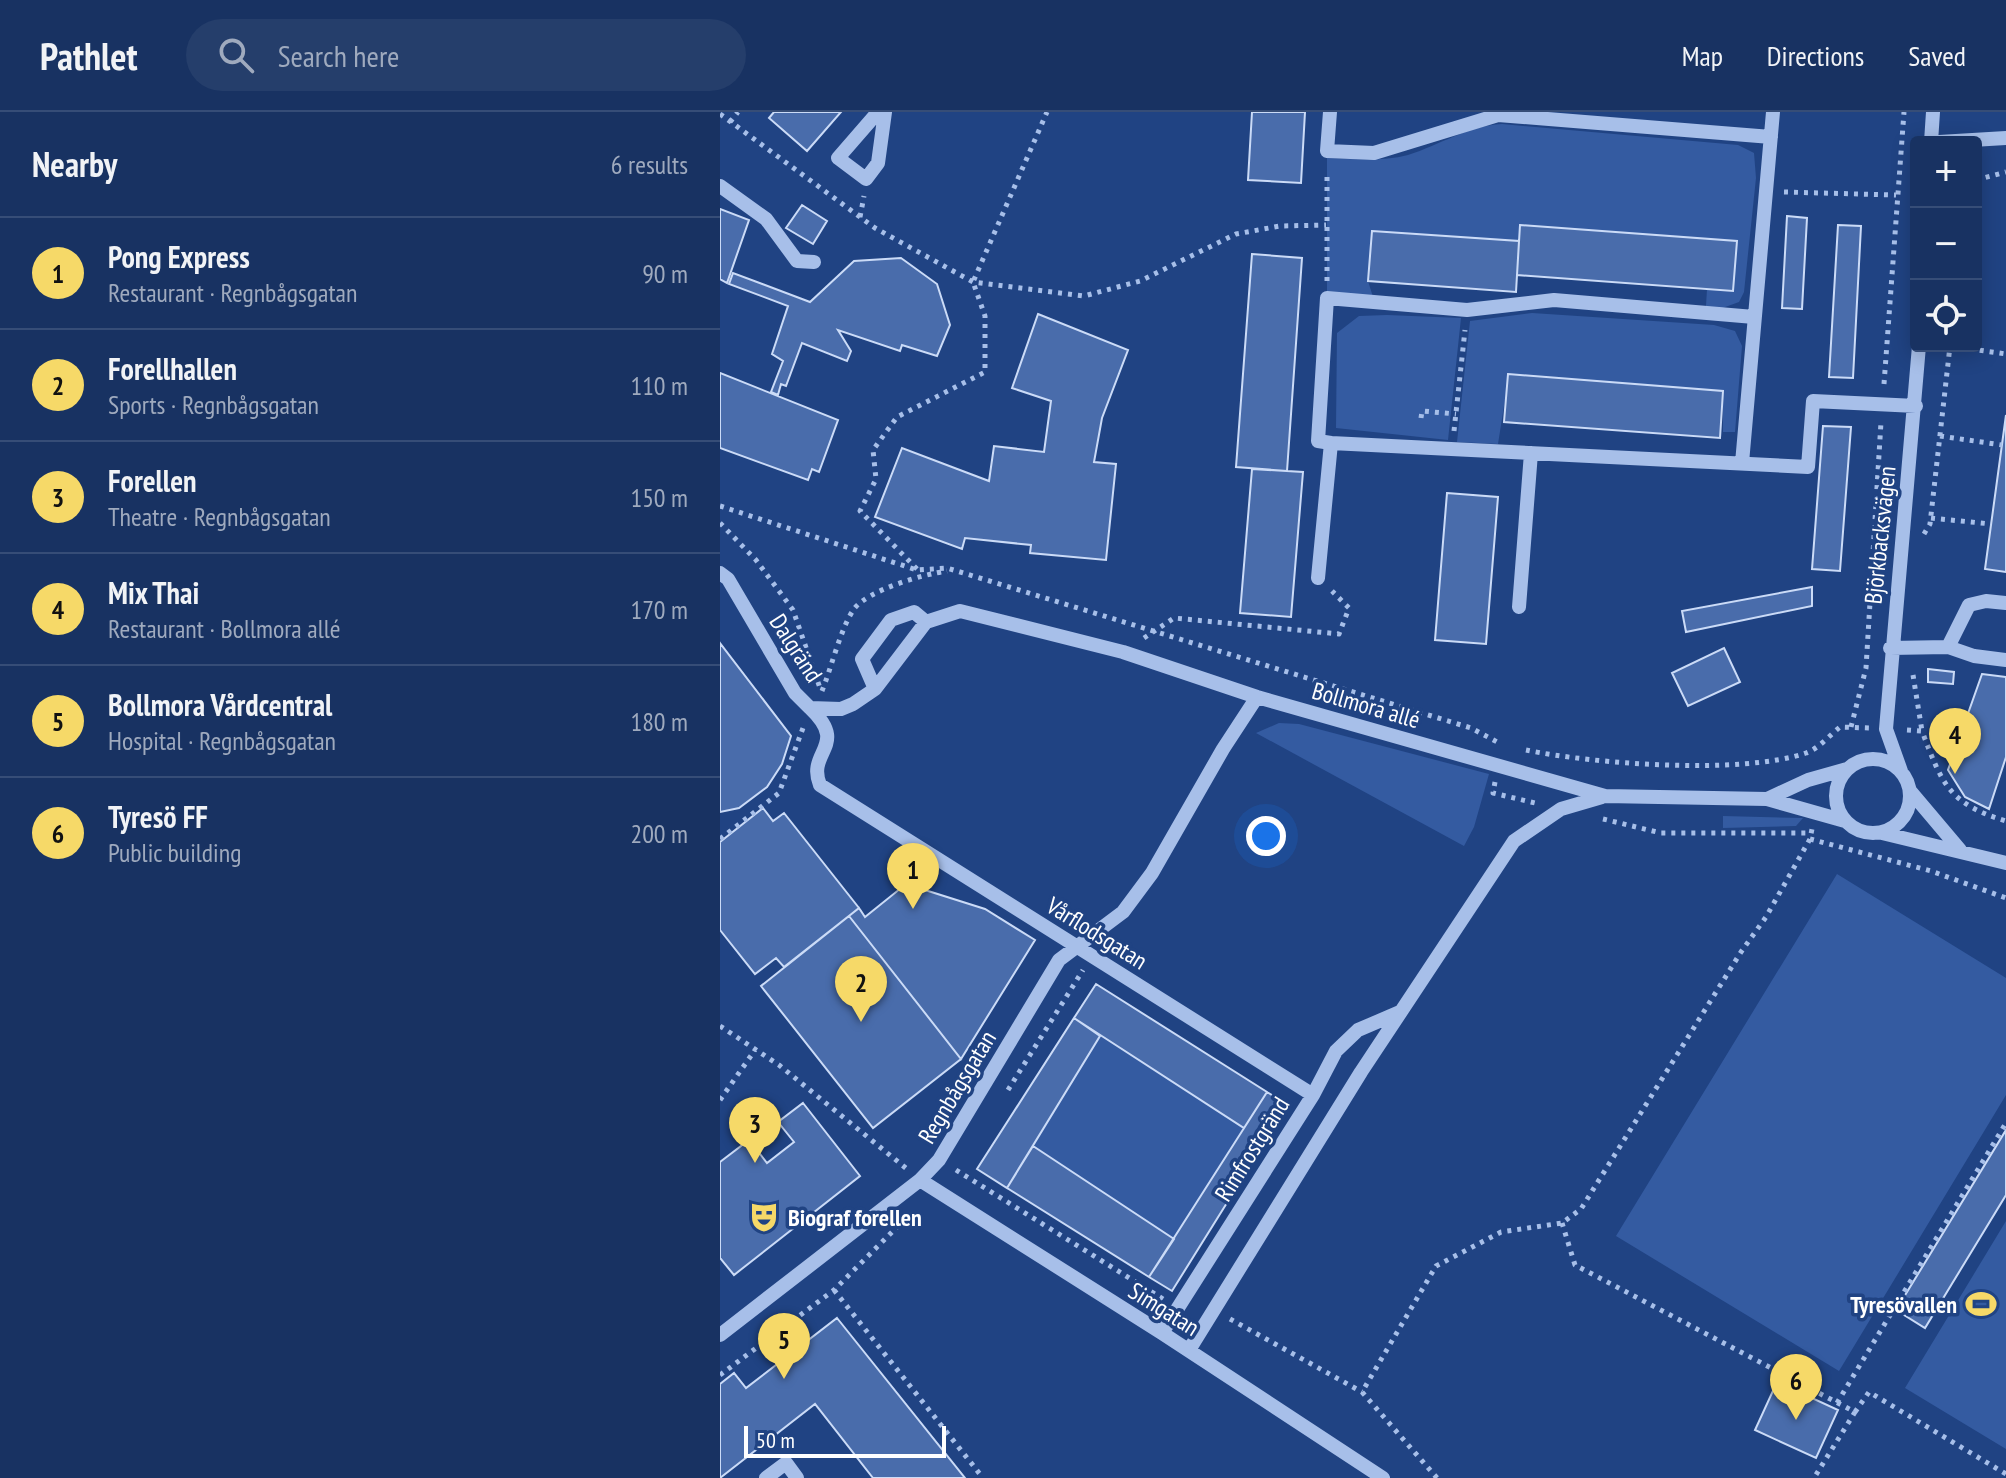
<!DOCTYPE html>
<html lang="en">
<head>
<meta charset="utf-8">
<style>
	:root { --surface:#183262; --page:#253e6b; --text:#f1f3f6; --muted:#9faabe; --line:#364d77; --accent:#f6d968 }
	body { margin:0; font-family:"PT Sans Narrow",sans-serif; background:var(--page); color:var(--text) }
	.controls { position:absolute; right:24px; top:24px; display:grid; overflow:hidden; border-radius:8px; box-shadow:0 4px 20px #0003 }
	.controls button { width:72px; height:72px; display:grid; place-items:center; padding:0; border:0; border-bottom:2px solid var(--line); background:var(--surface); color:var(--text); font:40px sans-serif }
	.scale { position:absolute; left:24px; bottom:20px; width:202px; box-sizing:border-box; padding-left:8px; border:4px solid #fff; border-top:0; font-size:22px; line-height:28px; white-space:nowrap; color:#fff; -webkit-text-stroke:6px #204383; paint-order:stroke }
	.you { position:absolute; left:546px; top:724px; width:28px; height:28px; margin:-20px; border:6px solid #fff; border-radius:50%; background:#1a73e8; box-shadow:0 0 0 12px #1a73e833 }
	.badge { display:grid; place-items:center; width:52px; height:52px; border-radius:50%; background:var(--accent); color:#111; font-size:26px; font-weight:700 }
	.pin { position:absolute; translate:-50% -66px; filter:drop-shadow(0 2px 4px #0008) }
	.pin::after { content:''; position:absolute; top:42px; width:28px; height:24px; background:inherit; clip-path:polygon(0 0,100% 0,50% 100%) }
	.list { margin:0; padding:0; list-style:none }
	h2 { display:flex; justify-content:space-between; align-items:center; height:104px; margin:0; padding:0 32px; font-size:34px }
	h2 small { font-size:26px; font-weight:400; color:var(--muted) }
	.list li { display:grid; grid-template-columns:52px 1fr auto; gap:24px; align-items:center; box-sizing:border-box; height:112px; padding:0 32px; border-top:2px solid var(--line) }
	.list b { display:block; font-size:30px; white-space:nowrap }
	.list p { margin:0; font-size:26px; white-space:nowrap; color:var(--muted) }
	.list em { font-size:26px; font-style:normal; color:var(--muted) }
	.icon { flex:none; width:44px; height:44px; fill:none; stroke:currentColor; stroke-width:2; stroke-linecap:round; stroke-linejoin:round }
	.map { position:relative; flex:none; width:1286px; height:1366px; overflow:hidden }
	header { display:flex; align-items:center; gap:48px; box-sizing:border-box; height:112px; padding:0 40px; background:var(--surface); border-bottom:2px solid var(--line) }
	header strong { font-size:38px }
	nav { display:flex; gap:44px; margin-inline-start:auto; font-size:28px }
	.search { width:560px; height:72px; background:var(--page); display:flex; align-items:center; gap:20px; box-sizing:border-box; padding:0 28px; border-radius:44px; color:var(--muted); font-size:30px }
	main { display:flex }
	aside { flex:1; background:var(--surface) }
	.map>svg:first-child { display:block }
	.green { fill:#345ba1 }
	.building { fill:#496cab; stroke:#cbdbf7; stroke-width:2 }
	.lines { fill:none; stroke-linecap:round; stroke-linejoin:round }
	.path { stroke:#a7bfe9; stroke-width:5; stroke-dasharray:4 6; stroke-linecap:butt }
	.minor { stroke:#a7bfe9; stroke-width:14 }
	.labels { text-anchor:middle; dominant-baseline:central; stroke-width:7; stroke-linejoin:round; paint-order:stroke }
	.street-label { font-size:24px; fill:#fff; stroke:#204383 }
	.poi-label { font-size:24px; font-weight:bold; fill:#fff; stroke:#204383; text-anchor:start }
</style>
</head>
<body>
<header>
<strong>Pathlet</strong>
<div class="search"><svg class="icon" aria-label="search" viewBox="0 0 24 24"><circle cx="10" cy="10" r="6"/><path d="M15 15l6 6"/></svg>Search here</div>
<nav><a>Map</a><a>Directions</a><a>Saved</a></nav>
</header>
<main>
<aside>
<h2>Nearby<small>6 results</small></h2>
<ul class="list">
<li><span class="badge">1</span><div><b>Pong Express</b><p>Restaurant · Regnbågsgatan</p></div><em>90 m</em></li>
<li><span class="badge">2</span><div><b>Forellhallen</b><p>Sports · Regnbågsgatan</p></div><em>110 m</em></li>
<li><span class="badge">3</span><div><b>Forellen</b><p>Theatre · Regnbågsgatan</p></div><em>150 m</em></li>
<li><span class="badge">4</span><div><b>Mix Thai</b><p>Restaurant · Bollmora allé</p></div><em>170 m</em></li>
<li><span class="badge">5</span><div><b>Bollmora Vårdcentral</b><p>Hospital · Regnbågsgatan</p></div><em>180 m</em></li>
<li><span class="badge">6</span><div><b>Tyresö FF</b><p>Public building</p></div><em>200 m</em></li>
</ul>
</aside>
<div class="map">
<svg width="1286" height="1366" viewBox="0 0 1286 1366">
	<rect width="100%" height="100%" fill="#204383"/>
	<path class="green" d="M782,12L1018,33L1034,41L1036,66L1024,180L1019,190L997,198L986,194L987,177L1016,129L801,113L799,129L652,119L648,169L653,185L607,186V46C634,47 661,50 688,43C720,33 747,14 782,12Z
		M812,201L994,213L1015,219L1022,234L1015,320H1003V279L789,262L778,332L737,330L750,209Z
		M667,203L741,206L728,328L616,316L617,221L639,204Z
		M559,611L579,612L769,662L754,715L744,734L536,621Z
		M1003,704L1083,706L1076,714L1003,716Z
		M1117,762L1286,866V983L1119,1259L896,1124Z
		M380,924L524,1016L454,1127L313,1034Z
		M1286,1109V1337L1185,1276Z"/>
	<path class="building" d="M54,0H121L87,39L49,6Z
		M532,0H585L581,71L528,68Z
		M82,93L107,109L93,132L66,116Z
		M0,97L29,108L7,171L0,167Z
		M1067,104L1087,106L1082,197L1062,196Z
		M800,113L1017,129L1013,179L797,163Z
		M1118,113L1141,114L1133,266L1109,265Z
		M652,119L799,129L796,180L648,169Z
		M532,142L582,146L567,359L516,355Z
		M181,146L217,172L230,213L217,244L182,233L180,239L118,218L131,239L127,249L82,231L66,274L61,272L58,283L51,280L63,249L52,242L68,194L9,172L13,161L90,190L134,149Z
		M318,202L408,238L382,306L374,350L396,352L386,448L310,441L311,433L245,426L242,437L155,405L182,336L269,369L274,334L324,340L331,289L292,276Z
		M0,261L118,308L99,360L92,357L88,368L0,336Z
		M788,262L1003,279L1000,326L784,310Z
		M1286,303V460L1265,457Z
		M1103,314L1131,315L1120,459L1092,457Z
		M532,357L583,360L571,505L520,501Z
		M727,381L778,385L766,532L715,528Z
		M1092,475V494L966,520L962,499Z
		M0,531L71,624L62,652L47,675L19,696L0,700Z
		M1004,536L1020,570L968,594L952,561Z
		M1208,557L1234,560L1233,572L1208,570Z
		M1262,562L1286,565V645L1269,697L1245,685L1228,658Z
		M43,696L53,709L64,701L139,796L64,855L56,846L35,862L0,818V730Z
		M186,772L265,797L315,828L241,947L129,804L139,796L145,805Z
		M129,804L241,947L153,1016L41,874Z
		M376,872L547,980L524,1016L354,906Z
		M354,906L380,924L287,1076L257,1057Z
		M547,980L568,993L452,1179L429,1165Z
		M83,991L140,1064L14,1163L0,1146V1050L29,1028L47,1051L74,1030L58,1010Z
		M1286,1018V1083L1205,1216L1176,1198Z
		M313,1034L454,1127L429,1165L287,1076Z
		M117,1206L245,1366H153L95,1292L0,1366V1272L14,1261L26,1276Z
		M1057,1270L1118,1298L1096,1346L1035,1318Z"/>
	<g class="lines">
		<path class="path" d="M0,2L155,116L253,170L364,184L420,169L516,122L560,114L606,113
			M10,10L18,0
			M1256,68L1286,60
			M1064,80L1176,83
			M140,105L144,84
			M607,169V59
			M1230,234L1286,242
			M1164,272L1184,0
			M701,306L702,299L736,302
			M734,319L745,218
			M1220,324L1282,333
			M0,394L197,458L227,456L751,616L781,632
			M1211,406L1271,412
			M0,411L36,448L73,498L100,576
			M1204,422L1210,412L1230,234
			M197,457L140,399L156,367L153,338L177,305L265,260V204L253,170L327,0
			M424,526L454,506L619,522L629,496L612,479
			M1193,563L1202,619
			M102,579C111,557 121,515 134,497C148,478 204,462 227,459
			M1131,615L1146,556L1161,310
			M1187,618L1202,619C1222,672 1229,692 1286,709
			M806,638C873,652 1022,663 1086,641C1098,637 1110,623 1120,615L1149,616
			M775,670L773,681L815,691
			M883,707L941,721H1087
			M0,727L59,681L83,616
			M1090,727L1211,759L1286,786
			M0,914L59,953L187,1057
			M288,978L363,858
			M0,988L35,938
			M236,1058L443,1187
			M842,1111L855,1153L1135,1300L1094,1366
			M114,1178L263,1366
			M510,1207L642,1280
			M0,1263L114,1178L179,1113
			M1117,1291L1286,1011
			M1135,1300L1149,1280L1286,1362
			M717,1366L642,1280L716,1154L781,1120L842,1111L861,1097L1021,840L1046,805L1090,727L1092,717"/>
		<path class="minor" d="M158,0L118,46L146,67L158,51L165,0
			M610,0L607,39L654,41L778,3L1051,25
			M1211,30L1213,0
			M1219,30L1286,26
			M0,74L46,107L77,149L94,150
			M611,331L598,329L607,186L747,198L834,188L1034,205
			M1022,351L1053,0
			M0,461L8,467L75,581L90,596L121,597L133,592L155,577L206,510L240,499L403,540L537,585L885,684L1047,687L1125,709
			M598,466L611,331L1088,355L1093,289L1196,294
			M799,495L811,341
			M1228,535L1249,493L1266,489L1286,491
			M1170,536L1228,535L1254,544L1286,548
			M155,577L142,547L171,508L194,500L206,510
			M90,596C130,634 86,639 100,673L593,983
			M1116 684a37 37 0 1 1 74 0a37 37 0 1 1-74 0Z
			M1181,659L1166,617L1199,234
			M1191,680L1240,738
			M1047,687L1088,668L1127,657
			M1162,721L1286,751
			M200,1068L442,1221L663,1366
			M442,1221L593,983L616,939L638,918L680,900
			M0,1223L200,1068L219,1048L339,848L403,800L432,761L503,637L537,585
			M469,1238L641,960L794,729L841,697L882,685
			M46,1366L66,1351L77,1366"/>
	</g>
	<defs>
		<g id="theatre-bare" transform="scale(2.4)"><path d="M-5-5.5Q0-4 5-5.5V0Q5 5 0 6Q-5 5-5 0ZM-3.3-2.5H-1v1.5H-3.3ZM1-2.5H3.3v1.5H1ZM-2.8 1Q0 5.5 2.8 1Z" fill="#f6d968" stroke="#204383" stroke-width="2.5" paint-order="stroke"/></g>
		<g id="stadium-bare" transform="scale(2.4)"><path d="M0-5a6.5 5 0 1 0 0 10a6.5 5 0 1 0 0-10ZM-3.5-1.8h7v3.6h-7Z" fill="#f6d968" stroke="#204383" stroke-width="2.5" paint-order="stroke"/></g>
	</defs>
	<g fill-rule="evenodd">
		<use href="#theatre-bare" x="44" y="1105"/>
		<use href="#stadium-bare" x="1261" y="1192"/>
	</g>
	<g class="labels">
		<g class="street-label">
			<text transform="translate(1160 423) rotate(-84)">Björkbacksvägen</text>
			<text transform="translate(76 536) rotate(57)">Dalgränd</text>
			<text transform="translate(646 593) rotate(16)">Bollmora allé</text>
			<text transform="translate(377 821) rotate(32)">Vårflodsgatan</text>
			<text transform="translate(237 975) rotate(-59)">Regnbågsgatan</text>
			<text transform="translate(532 1037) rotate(-58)">Rimfrostgränd</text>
			<text transform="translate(444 1197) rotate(32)">Simgatan</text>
		</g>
		<g class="poi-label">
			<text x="68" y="1105">Biograf forellen</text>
			<text x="1237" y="1192" text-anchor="end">Tyresövallen</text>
		</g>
	</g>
</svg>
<div class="controls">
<button>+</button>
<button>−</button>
<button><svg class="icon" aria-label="locate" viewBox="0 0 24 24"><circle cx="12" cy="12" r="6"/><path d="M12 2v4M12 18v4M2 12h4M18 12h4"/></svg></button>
</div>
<div class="scale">50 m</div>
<div class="you"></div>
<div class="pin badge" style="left:193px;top:797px">1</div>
<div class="pin badge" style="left:141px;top:910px">2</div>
<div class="pin badge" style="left:35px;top:1051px">3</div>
<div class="pin badge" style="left:1235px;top:662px">4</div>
<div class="pin badge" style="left:64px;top:1267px">5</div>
<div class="pin badge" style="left:1076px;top:1308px">6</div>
</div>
</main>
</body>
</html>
